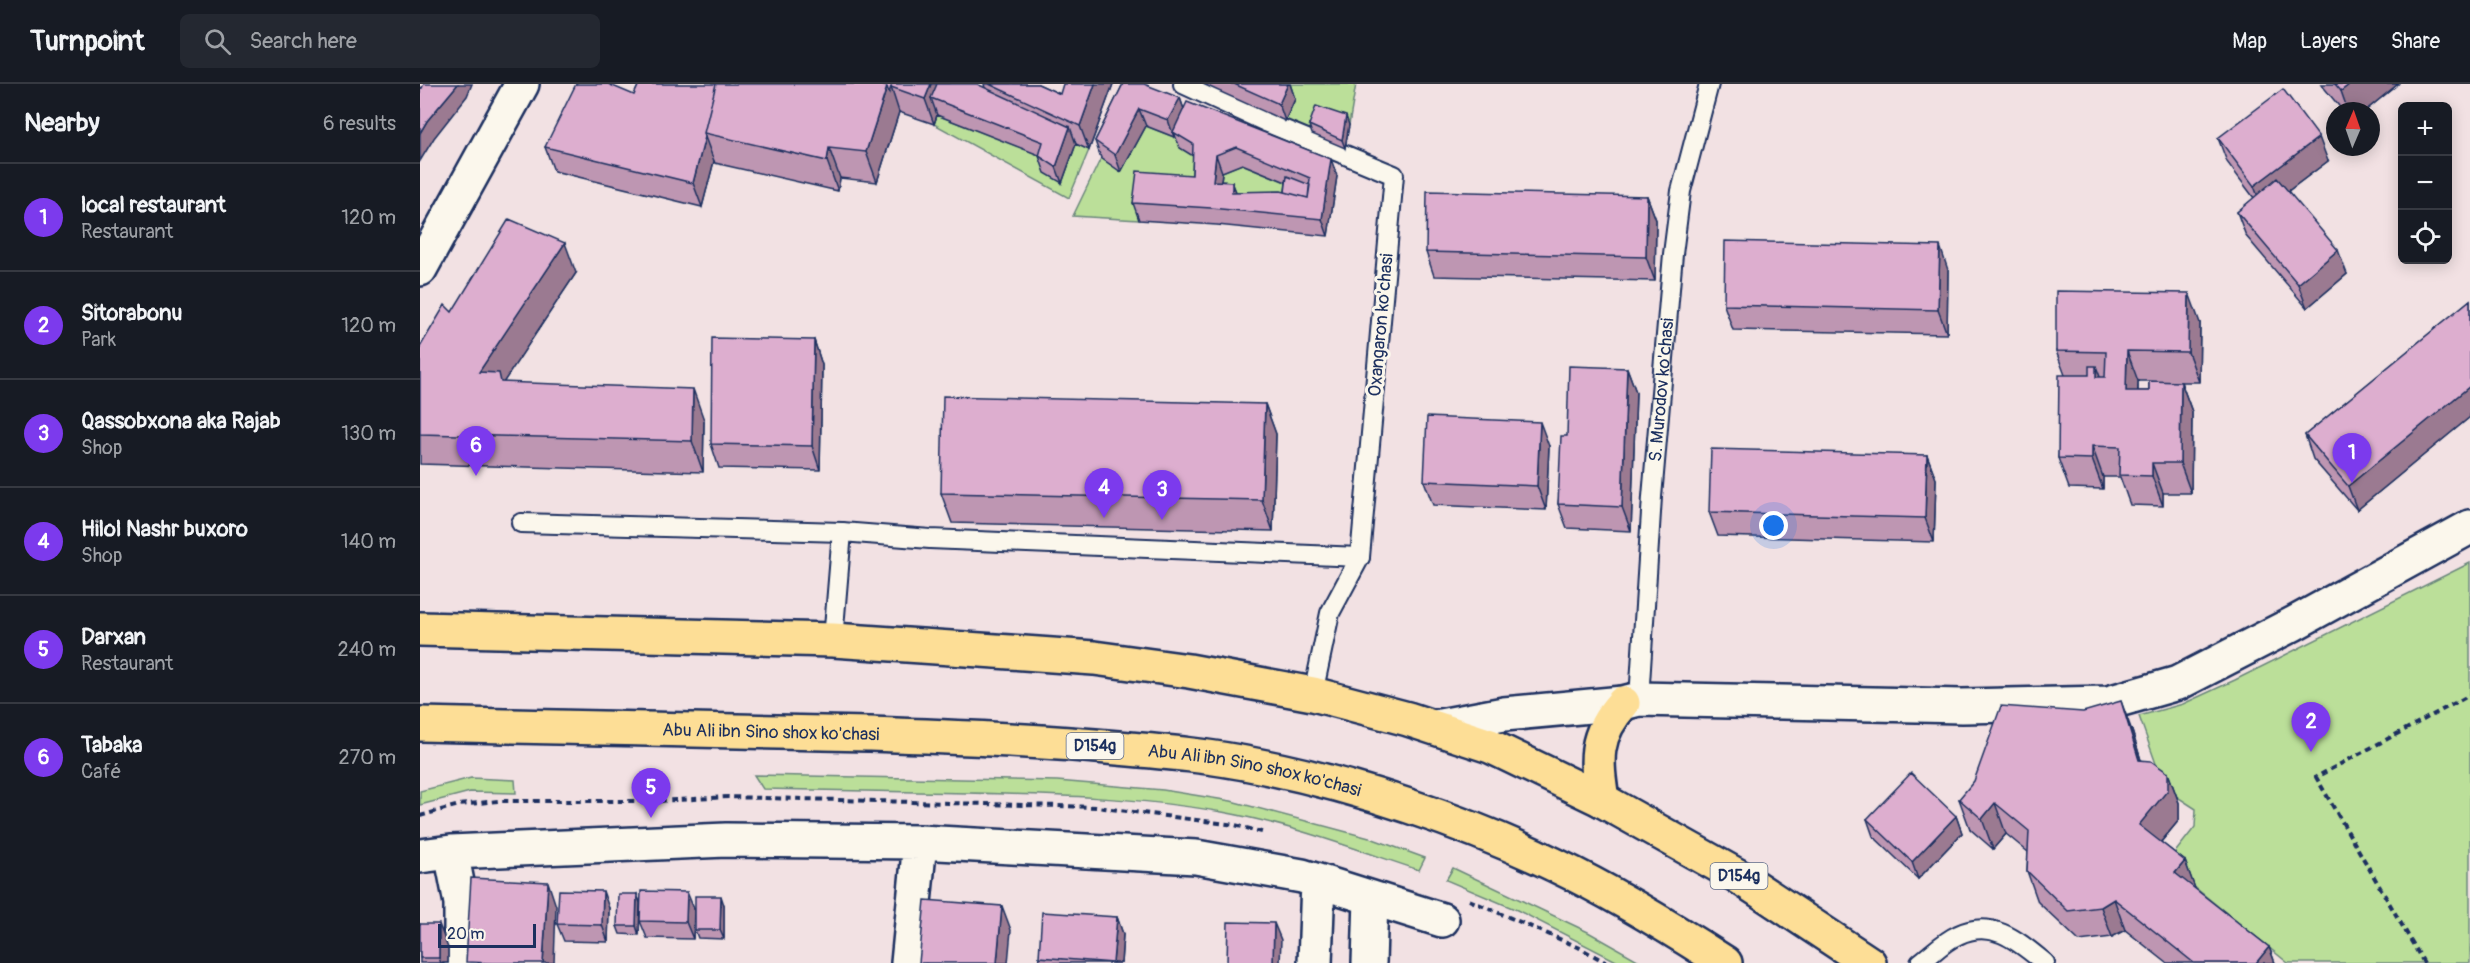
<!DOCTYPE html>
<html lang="en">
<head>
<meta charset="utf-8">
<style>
	:root { --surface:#171b24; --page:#242831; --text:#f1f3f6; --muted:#9ea1a6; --line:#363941; --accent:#7c3aed }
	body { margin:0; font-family:Pangolin,sans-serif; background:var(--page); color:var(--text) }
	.controls { position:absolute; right:18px; top:18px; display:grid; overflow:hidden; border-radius:9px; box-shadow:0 3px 15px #0003 }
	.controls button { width:54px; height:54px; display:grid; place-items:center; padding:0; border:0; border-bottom:2px solid var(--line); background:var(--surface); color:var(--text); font:30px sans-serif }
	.compass { position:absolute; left:1906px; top:18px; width:54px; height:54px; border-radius:50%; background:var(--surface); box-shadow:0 3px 15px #0003; rotate:2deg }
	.scale { position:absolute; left:18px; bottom:15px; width:98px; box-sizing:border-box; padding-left:6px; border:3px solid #1b2f5e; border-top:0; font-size:16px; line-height:21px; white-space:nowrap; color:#1b2f5e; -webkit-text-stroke:4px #fbf7ec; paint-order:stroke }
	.you { position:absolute; left:1354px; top:442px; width:21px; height:21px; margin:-15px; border:4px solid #fff; border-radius:50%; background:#1a73e8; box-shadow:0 0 0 9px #1a73e833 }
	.badge { display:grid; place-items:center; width:39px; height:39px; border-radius:50%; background:var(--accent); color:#fff; font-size:20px; font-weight:700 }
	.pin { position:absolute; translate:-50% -50px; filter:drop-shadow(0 2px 3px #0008) }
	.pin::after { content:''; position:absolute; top:32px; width:21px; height:18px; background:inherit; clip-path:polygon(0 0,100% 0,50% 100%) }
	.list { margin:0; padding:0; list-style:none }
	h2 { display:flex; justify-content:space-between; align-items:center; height:78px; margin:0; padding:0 24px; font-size:26px }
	h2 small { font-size:20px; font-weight:400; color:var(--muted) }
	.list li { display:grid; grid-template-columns:39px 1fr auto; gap:18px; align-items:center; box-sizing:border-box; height:108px; padding:0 24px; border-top:2px solid var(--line) }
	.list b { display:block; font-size:22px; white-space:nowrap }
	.list p { margin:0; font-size:20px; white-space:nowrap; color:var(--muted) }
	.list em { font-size:20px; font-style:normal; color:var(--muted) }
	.icon { flex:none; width:33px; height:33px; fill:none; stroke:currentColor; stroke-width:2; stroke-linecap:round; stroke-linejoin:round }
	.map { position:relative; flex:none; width:2050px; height:879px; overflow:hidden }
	header { display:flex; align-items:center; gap:36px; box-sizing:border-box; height:84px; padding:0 30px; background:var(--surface); border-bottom:2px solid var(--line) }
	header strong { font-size:28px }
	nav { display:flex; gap:33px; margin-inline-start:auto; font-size:21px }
	.search { width:420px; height:54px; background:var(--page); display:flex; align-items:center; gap:15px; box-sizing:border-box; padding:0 21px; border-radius:9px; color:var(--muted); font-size:22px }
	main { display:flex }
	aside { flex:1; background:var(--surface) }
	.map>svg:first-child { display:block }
	.green { fill:#bbdf99; stroke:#6b877c; stroke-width:1.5 }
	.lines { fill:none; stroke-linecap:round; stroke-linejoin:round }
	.service-casing { stroke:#1b2f5e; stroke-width:22 }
	.minor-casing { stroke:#1b2f5e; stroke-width:38 }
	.secondary-casing { stroke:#1b2f5e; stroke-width:38 }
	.primary-casing { stroke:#1b2f5e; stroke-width:38 }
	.path { stroke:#1b2f5e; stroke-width:4; stroke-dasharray:6 4.5; stroke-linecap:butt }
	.service { stroke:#fbf7ec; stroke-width:18 }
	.minor { stroke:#fbf7ec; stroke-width:33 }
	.secondary { stroke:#fbf7ec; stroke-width:33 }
	.primary { stroke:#fdde96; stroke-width:33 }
	.wall { fill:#be96b2; stroke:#1b2f5e; stroke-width:1.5; fill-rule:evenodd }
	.shaded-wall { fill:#9b7a91; stroke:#1b2f5e; stroke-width:1.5 }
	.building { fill:#ddaecf; stroke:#1b2f5e; stroke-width:1.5; fill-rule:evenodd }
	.labels { text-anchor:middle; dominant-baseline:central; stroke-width:6; stroke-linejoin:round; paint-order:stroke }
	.shield { fill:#fbf7ec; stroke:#5e6b89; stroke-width:1.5 }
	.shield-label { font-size:16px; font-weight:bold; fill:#1b2f5e }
	.street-label { font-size:18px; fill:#1b2f5e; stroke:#fbf7ec }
</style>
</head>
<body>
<header>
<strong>Turnpoint</strong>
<div class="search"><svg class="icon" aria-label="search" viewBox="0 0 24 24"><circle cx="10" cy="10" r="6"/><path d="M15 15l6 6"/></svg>Search here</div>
<nav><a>Map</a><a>Layers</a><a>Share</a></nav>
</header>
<main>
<aside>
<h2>Nearby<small>6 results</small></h2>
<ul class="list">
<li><span class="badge">1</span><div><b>local restaurant</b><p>Restaurant</p></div><em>120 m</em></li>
<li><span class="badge">2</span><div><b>Sitorabonu</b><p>Park</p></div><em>120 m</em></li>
<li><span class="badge">3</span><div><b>Qassobxona aka Rajab</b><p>Shop</p></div><em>130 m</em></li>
<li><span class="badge">4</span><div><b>Hilol Nashr buxoro</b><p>Shop</p></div><em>140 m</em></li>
<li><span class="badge">5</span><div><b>Darxan</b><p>Restaurant</p></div><em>240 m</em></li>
<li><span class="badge">6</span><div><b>Tabaka</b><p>Café</p></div><em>270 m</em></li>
</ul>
</aside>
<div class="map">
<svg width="2050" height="879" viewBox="0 0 2050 879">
	<rect width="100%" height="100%" fill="#f2e1e3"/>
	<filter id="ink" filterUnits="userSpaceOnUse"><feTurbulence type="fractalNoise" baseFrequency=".0167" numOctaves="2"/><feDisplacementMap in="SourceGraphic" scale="12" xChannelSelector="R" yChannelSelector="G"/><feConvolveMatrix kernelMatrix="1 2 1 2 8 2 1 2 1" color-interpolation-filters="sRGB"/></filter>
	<g filter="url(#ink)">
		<path class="green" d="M839,0H936L929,41L900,31L892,50L865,37L875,15Z
			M517,31L629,75L656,60L669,66L649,114L514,40Z
			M766,31L779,77L778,108L719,136L653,132L681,74L701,88L726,42L754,53Z
			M822,80L870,100L868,124L799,114L802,88Z
			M2050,479V879H1868L1746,780L1775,743L1776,725L1745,705L1719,632L1763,620L1815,596Z
			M334,691L637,697L743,706L811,717L953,755L1005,774L999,786C935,765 869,740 802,728C718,713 633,711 548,709C480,708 411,706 343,705Z
			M51,694L95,696L96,709L50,708L0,721V707Z
			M1033,784L1168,848L1223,879H1200L1097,826L1026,796Z"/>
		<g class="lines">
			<g class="service-casing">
				<g id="service">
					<path d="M763,0L848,39L974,91L940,473L910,529L893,610"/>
					<path d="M101,439L422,448"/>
					<path d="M413,556L422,448L510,455L940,473"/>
					<path id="s1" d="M1219,615L1232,413L1253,170L1261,107L1289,0"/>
					<path d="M1500,879C1512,870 1524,857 1538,851C1573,834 1599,858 1625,879"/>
				</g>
			</g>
			<g class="minor-casing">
				<path id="minor" d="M0,185L102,0
					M500,758L776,773L882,792L1022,836
					M31,768L306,756L500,758L488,879
					M0,772L31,768L41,819V879
					M895,879L898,797
					M949,879L951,814"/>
			</g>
			<g class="secondary-casing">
				<path id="secondary" d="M1015,643L1084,630L1203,619L1219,615L1542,622L1688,619L1758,599L1873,540L2050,443"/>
			</g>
			<g class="primary-casing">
				<g id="primary">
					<path d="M0,545L413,556L590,568L674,574L769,587L893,610L988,635L1070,662L1182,716L1316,791L1449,879"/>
					<path id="s2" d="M0,640C149,643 298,647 448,650C531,653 615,656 698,664C746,668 793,672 840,682C936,701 1046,738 1135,781C1194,809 1251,844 1305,879"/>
					<path d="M1182,716C1176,675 1173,652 1203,619"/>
				</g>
			</g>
			<path class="path" d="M0,732L39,721L78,717H239L308,713L676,723L815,741L845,749
				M1049,816L1158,863L1187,879
				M2004,879L1896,693L2050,611"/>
			<use href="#service" class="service"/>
			<use href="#minor" class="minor"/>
			<use href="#secondary" class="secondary"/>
			<use href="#primary" class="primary"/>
		</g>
		<path class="wall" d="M219,0L565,4L564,0H618L640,10L693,0L669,66L656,60L642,99L625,89L619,72V71L517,31L514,40L479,28L457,98L420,94L418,107L295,79L294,77L282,123L134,87L125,63L214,11Z
			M703,0L760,14L764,26L917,92L908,152L797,141L719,136L713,119L772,91L773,72L760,64L755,51L754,53L726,42L701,88L681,74L675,57ZM822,80L866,98L865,108H816L812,98L801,97L802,88Z
			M783,0H870L875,15L865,37Z
			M1901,0H1978L1945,27H1923Z
			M889,41H929L925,64L892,50Z
			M1798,54L1908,77L1868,107L1927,190L1887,224L1826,152L1817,128L1834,114L1807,78Z
			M1227,112L1236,136L1235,197L1014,192L1006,168Z
			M1528,186L1527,250L1313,246L1304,221Z
			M156,189L83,298L284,336L283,388L0,380V263L32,228Z
			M2050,216V333L1937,426L1893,375L1885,351Z
			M1780,239L1779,298H1761L1772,328L1771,409H1743V422L1710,421L1700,393H1683V405L1649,404L1638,374L1645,291L1636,267ZM1718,297H1729V307H1718Z
			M394,256L402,281L400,386L299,384L291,360Z
			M1207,284L1216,308L1211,447L1147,444L1138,420L1147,352Z
			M845,320L856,350L853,447L532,439L521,409Z
			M1129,362L1126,426L1013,421L1004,397Z
			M1507,371L1516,395L1514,458L1298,452L1289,428Z
			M1712,647L1721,676L1748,689L1759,719V736L1741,758L1765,777L1775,805L1849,863L1855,879H1747L1705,846L1692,853L1659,857L1618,818L1607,787L1608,768L1586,750L1573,765L1550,745L1539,715Z
			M1536,732L1542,749L1498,795L1453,752L1447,735Z
			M217,810L220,819L219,851L200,850L197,842Z
			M304,821V855L278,854L275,846Z
			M189,824L188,858L144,857L137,840Z
			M274,825L273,855L227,854L220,837Z
			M697,833L703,850L701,879H621L619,873Z
			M0,840L28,864V879H0Z"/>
		<path class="shaded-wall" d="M38,0H52L47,12L14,54L0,77V49L7,37Z
			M511,0H529L511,14L517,31L514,40L505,15Z
			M675,0H693L669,66L660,42Z
			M868,0H870L875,15L865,37L859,20Z
			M1930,0H1978L1945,27H1928L1921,7Z
			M467,3H471L479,28L457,98L446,68Z
			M760,14L766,31L753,48L755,51L754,53L748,36Z
			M719,25L726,42L701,88L695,71Z
			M926,32L929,41L925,64L922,56Z
			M650,43L656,60L642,99L636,83Z
			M285,53L294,77L282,123L273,99Z
			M1899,53L1908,77L1843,126L1834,102Z
			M409,64L420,94L418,107L407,77Z
			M796,71L802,88L799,114L793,97Z
			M911,75L917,92L908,152L902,135Z
			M812,98L819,115L812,108Z
			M1227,112L1236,136L1235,197L1226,173Z
			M145,159L156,189L83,299L59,288Z
			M1520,162L1528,186L1527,250L1518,226Z
			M1918,166L1927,190L1887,224L1878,200Z
			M1769,209L1780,239L1779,298L1768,268Z
			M394,256L402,281L400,386L392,362Z
			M1707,267L1718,297L1717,337L1706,307Z
			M1676,282L1687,312L1676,293Z
			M1207,284L1216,308L1211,447L1202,423Z
			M1761,298L1772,328L1771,409L1760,379Z
			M2050,302V333L1937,426L1928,402Z
			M273,305L284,336L283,388L272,357Z
			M845,320L856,350L853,447L842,416Z
			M1120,338L1129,362L1126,426L1117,402Z
			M1672,362L1683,393V405L1672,375Z
			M1507,371L1516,395L1514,458L1505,434Z
			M1732,379L1743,409V422L1732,392Z
			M1701,617L1712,647L1730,706L1719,676Z
			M1748,689L1759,719V736L1730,771L1719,741Z
			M1575,719L1586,750L1573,765L1562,735Z
			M1536,732L1542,749L1498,795L1492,778Z
			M1765,777L1776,807L1755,789Z
			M128,798L136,822L134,879H123Z
			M183,807L189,824L188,858L182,841Z
			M267,808L274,825L273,855L266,838Z
			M217,810L220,819L219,851L216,842Z
			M301,812L304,821V855L300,846Z
			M1694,815L1705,846L1692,853L1681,823Z
			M582,822L591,846L588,879H577Z
			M697,833L703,850L701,879H693Z
			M854,839L861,856L860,879H853Z
			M19,840L28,864V879H21L19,874Z
			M1849,863L1855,879H1836Z"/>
		<path class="building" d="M4,0H38L7,37L0,49V3L2,4Z
			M156,0H188L214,11L219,0H296L284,49L285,53L273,99L125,63Z
			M296,0H459L467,3L446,68L409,64L407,77L284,49Z
			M459,0H511L505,15L471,3L469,9L467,3Z
			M517,0H557L650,43L636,83L619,72L623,58L511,14Z
			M569,0H618L640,10L643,0H675L660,42Z
			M703,0H724L760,14L748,36L719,25L695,71L675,57Z
			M814,0H868L859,20Z
			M1915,0H1930L1921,7Z
			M1863,5L1899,53L1834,102L1798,54Z
			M767,18L911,75L902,135L791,124L713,119L717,87L772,91L773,60L753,48ZM816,63L890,94L888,114L861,107L812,108V98L793,97L796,71Z
			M896,22L926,32L922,56L889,41Z
			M867,92L890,101L888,114L865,108Z
			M1857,94L1918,166L1878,200L1817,128Z
			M1007,107L1227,112L1226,173L1006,168Z
			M89,135L145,159L59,288L79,289L81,298L273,305L272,357L0,350V263L25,221L32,228Z
			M1305,157L1520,162L1518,226L1304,221Z
			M1636,207L1769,209L1768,268L1707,267L1706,307H1729V297L1761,298L1760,379H1732V392L1699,391L1700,363L1672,362V375L1638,374L1639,291H1669V282H1676V293H1685L1686,268L1636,267Z
			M2050,216V302L1928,402L1885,351Z
			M292,254L394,256L392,362L291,360Z
			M1149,282L1207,284L1202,423L1138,420L1141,352H1147Z
			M523,312L845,320L842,416L521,409Z
			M1007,333L1120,338L1117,402L1004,397Z
			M1291,365L1507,371L1505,434L1289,428Z
			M1701,617L1719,676L1731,677L1748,689V706L1719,741L1765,777L1755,789L1849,863L1836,879H1774L1694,815L1681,823L1648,827L1607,787L1609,747L1575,719L1562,735L1539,715L1554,697L1581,622L1663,628Z
			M1491,689L1536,732L1492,778L1447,735Z
			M51,794L128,798L123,879H72L46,878Z
			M139,806L183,807L182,841L137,840Z
			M221,807L267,808L266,838L220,837Z
			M198,810H217L216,842H197Z
			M275,812H301L300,846H275Z
			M505,816L582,822L577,879H499Z
			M622,828L697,833L693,879L619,873Z
			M808,838L854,839L853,879H807Z
			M0,840H19V874H0Z"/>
	</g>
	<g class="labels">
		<g class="shield">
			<rect x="646.5" y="649" width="57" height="26" rx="4.5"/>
			<rect x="1290.5" y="779" width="57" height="26" rx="4.5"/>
		</g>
		<g class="shield-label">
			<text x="675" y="662">D154g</text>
			<text x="1319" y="792">D154g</text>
		</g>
		<g class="street-label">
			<text transform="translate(961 241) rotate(-85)">Oxangaron ko'chasi</text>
			<text stroke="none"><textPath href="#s1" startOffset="310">S. Murodov ko'chasi</textPath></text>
			<text stroke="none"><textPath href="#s2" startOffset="351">Abu Ali ibn Sino shox ko'chasi</textPath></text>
			<text stroke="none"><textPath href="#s2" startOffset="837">Abu Ali ibn Sino shox ko'chasi</textPath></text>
		</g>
	</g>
</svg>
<div class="controls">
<button>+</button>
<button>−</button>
<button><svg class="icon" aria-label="locate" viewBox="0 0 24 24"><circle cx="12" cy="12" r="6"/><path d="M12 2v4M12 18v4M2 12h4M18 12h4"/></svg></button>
</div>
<svg class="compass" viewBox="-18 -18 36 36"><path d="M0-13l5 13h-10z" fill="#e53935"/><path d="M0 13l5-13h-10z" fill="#9ea1a6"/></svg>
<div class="scale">20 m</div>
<div class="you"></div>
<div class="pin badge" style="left:1932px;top:399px">1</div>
<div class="pin badge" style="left:1891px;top:668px">2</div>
<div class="pin badge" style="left:742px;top:436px">3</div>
<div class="pin badge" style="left:684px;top:434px">4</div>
<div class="pin badge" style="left:231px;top:734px">5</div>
<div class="pin badge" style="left:56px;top:392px">6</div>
</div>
</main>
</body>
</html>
